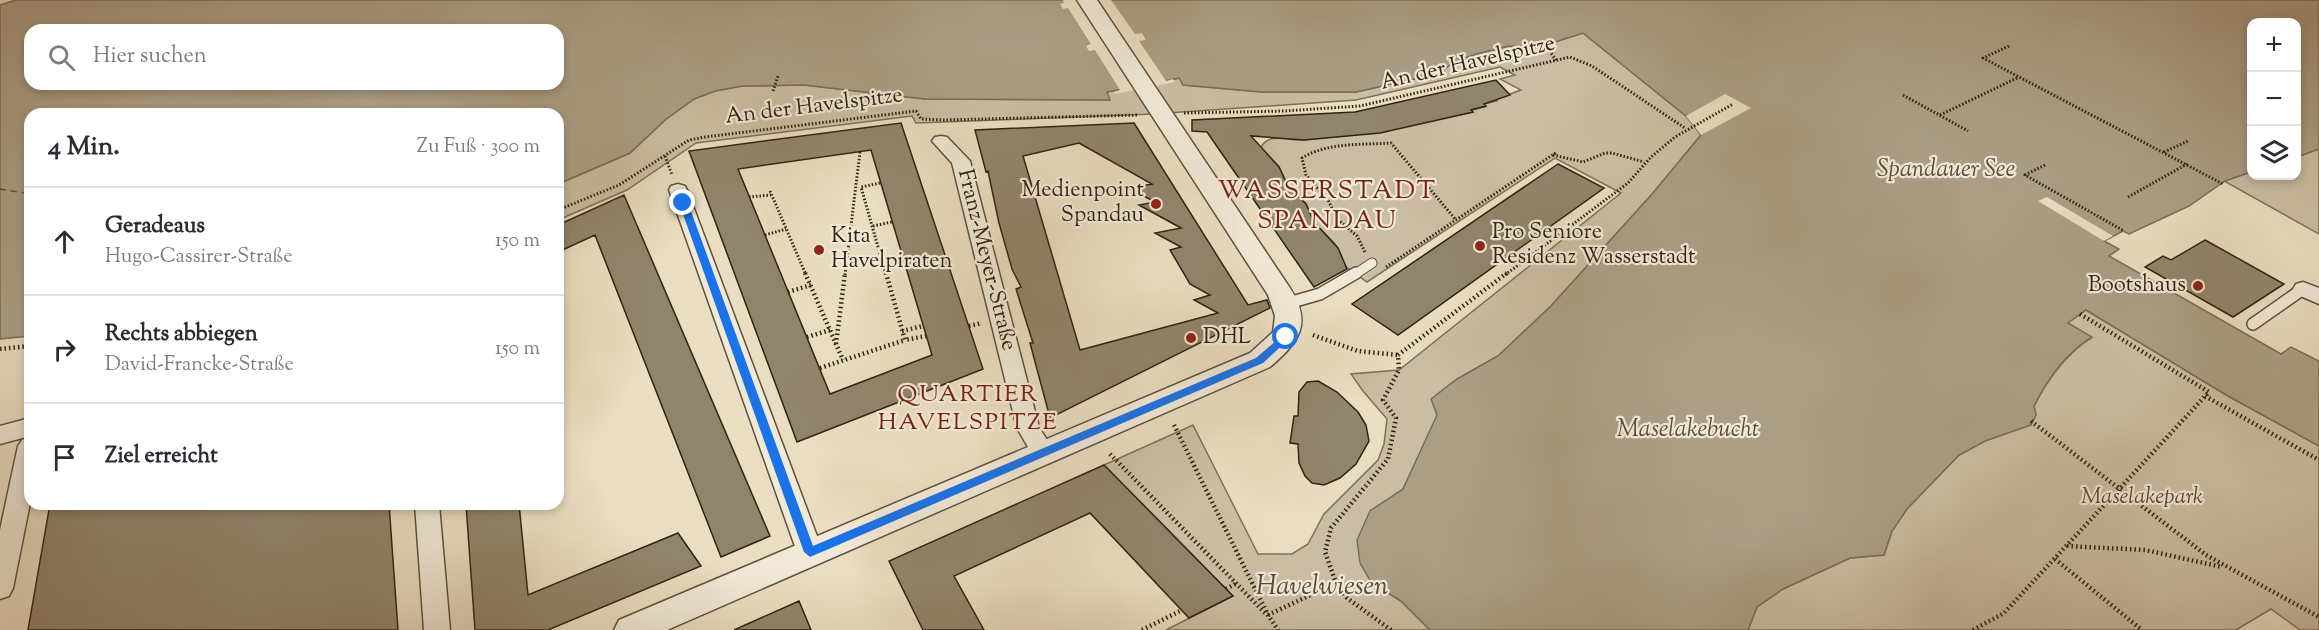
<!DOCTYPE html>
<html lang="de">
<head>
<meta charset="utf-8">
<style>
	:root { --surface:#fff; --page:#f2f2f3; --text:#2b2b33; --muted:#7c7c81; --line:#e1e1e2 }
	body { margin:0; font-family:"Sorts Mill Goudy",serif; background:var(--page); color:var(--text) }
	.controls { position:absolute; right:18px; top:18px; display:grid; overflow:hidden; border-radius:12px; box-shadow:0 3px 9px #0003 }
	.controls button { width:54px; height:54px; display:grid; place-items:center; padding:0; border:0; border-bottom:2px solid var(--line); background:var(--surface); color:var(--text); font:30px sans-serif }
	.stop { position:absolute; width:18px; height:18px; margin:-14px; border:4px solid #1a73e8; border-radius:50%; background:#fff }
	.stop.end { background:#1a73e8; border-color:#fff; box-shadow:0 2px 6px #0008 }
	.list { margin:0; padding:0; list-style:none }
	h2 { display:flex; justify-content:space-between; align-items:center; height:78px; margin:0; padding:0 24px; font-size:26px }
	h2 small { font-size:20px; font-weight:400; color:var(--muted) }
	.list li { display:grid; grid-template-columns:39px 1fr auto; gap:18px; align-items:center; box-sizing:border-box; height:108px; padding:0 24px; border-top:2px solid var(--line) }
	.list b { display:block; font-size:22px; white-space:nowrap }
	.list p { margin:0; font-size:20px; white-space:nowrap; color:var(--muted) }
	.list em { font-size:20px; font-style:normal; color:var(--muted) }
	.icon { flex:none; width:33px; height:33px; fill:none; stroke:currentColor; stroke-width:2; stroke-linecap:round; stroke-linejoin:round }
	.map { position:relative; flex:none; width:2319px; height:630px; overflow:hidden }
	.search { position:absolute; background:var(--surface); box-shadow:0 3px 9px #0003; left:24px; top:24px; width:540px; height:66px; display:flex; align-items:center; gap:15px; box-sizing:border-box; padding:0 21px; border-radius:18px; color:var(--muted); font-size:22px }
	.panel { position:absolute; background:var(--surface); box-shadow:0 3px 9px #0003; left:24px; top:108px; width:540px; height:402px; border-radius:18px }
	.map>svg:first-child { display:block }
	.green { fill:#cbbda3; stroke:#7e705a; stroke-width:1.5 }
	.water { fill:#ab9e85; stroke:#7a6d56; stroke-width:1.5; fill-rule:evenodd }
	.pier { fill:#eaddc1 }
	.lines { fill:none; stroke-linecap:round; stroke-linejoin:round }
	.ferry { stroke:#5c4e39; stroke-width:1.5; stroke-dasharray:6 5; stroke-linecap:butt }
	.building { fill:#91846c; stroke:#312310; stroke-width:1.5; fill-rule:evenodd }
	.service-far1-casing { stroke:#5f523c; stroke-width:11 }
	.service-casing { stroke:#5f523c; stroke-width:14 }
	.minor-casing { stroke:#5f523c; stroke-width:3 }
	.tertiary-casing { stroke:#5f523c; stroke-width:3 }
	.path-far1 { stroke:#312310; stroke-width:3; stroke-dasharray:1.5 2; stroke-linecap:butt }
	.path { stroke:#312310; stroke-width:4.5; stroke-dasharray:1.5 3; stroke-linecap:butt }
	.service-far1 { stroke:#f1e9d7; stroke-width:9 }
	.service { stroke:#f1e9d7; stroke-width:11 }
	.minor { fill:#f1e9d7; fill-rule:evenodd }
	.tertiary { fill:#f1e9d7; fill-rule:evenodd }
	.route { fill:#1a73e8 }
	.poi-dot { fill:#8f2418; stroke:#f1e9d7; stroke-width:2 }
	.labels { text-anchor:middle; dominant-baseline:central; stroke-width:4.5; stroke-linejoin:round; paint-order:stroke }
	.street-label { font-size:22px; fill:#312310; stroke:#f1e9d7 }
	.poi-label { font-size:22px; fill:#312310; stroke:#f1e9d7; text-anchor:start }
	.park-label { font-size:22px; font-style:italic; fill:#584a35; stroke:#f1e9d7 }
	.water-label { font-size:24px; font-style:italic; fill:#5c4e39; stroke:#f1e9d7 }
	.neighbourhood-label { font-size:24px; letter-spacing:1.5px; fill:#7a1f14; stroke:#f1e9d7 }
	.quarter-label { font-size:26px; letter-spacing:1.5px; fill:#7a1f14; stroke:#f1e9d7 }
	.near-park-label { font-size:27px; font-style:italic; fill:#584a35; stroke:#f1e9d7 }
</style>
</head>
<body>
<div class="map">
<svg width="2319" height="630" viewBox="0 0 2319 630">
	<rect width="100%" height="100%" fill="#eaddc1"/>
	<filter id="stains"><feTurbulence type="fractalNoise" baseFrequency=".00333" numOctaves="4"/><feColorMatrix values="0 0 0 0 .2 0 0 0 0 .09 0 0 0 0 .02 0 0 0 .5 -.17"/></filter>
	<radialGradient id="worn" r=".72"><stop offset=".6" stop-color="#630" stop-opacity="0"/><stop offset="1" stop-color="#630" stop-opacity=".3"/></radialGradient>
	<path class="green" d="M1583,33L1687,117L1701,135L1653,193L1551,306L1498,356L1457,379L1432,399L1438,415L1403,489L1370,511L1371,582L1401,601L1430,630H1166L1233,596L1104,465L1193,425L1258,554H1292L1308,544L1324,514L1378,460L1384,444L1387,419L1363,391L1351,374L1399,370L1621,193L1555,158L1367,282L1346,267L1335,244L1316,225L1306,204L1288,186L1279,167L1261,147C1269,132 1290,141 1303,140C1362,135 1415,125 1473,112L1471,110L1485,107L1484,104L1497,101L1496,99L1521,90L1500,79L1515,75L1500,67L1356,100L1153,114L916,123L912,116L696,143L627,190L558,220V184L630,153L665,120L694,99L715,91L742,86L804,85L925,99L1109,100L1106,92L1180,78L1183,85L1262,92H1356L1440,73L1452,63L1476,54L1509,46L1539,47Z
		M2319,149V234L2224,181L2251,172L2252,176H2296L2297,157Z
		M2086,310L2228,396L2319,446V630H2300L2271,609L2236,630H1748L1757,607L1783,589L1850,558L1884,555L1892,531L1907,509L1959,455L1985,441L2031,425L2036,415L2034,406C2048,379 2065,354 2091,338L2067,323Z"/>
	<path class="water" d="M16,0H2319V149L2297,157L2296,22H2252L2251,172L2225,181L2189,206L2129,234L2123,231L2104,241L2119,249L2109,256L2281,354L2291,347L2319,361V446L2228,396L2086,310L2068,323L2092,337C2065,354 2048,378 2034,406L2036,415L2031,425L1985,441L1959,455L1907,509L1892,531L1884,555L1850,558L1783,589L1757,607L1748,630H1430L1401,601L1371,582L1360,563L1357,540L1370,511L1403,489L1437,415L1431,399L1457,379L1498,356L1551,306L1653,193L1701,135L1687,117L1583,33L1539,47L1509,46L1476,54L1452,63L1440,73L1356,92H1262L1183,85L1179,78L1107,92L1110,100L925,99L804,85L742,86L715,91L694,99L665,120L630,153L558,184V114H30V336L0,339V5ZM30,30H558V84H30Z"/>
	<path class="pier" d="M1063,0H1111L1135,34L1142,33L1146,40L1139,41L1166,81L1173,79L1175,82L1115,94L1114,92L1120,90L1095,50L1089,51L1086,46L1091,44L1068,8L1063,9L1060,4L1064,3Z
		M1725,94L1751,108L1701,135L1686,116Z
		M2047,197L2113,236L2104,241L2038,201Z"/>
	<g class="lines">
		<path class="ferry" d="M0,189L30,194"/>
	</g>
	<path class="building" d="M1496,80L1510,95L1484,104L1486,106L1471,110L1473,112L1380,133L1304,140L1251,136L1279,167L1288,186L1306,204L1314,222L1338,248L1347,269L1314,287L1207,132L1192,131V120L1355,112Z
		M901,123L983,369L797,442L689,151ZM871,150L932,355L830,394L738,169Z
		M1134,123L1248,305L1267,300L1270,308L1050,418L1030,343H1033L1016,289L1021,287L1012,269L999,223L988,171L986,172L975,130ZM1079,143L1152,184L1129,188L1155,202L1139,205L1181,228L1155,233L1181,247L1170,250L1190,284L1210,295L1194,300L1218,313L1080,350L1023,156Z
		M1558,164L1604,188L1398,335L1352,304Z
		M624,195L770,536L721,557L595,235L558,252V225Z
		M2205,240L2284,284L2233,317L2145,267L2163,256L2171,260Z
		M1318,381L1337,392L1358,412L1366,425L1369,441L1356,464L1340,478L1324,485L1312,483L1305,476L1299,463L1298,444L1290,443L1294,416H1298L1299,392L1307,382Z
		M1104,465L1233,596L1189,618L1090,513L954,576L984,630H923L889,561Z
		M50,504H389L398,630H28Z
		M466,504H519L528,595L678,533L701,566L548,630H475Z
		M799,601L811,630H734Z"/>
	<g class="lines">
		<g class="service-far1-casing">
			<path id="service-far1" d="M1354,275L1372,263"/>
		</g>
		<g class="service-casing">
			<path id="service" d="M1285,304L1320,294L1356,273
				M2253,324L2303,289"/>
		</g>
		<g class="minor-casing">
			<path id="minor" d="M941,136L947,137L970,161L1039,427L1055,453L1051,459L1043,462L1035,459L1017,428L952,163L932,141L935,137Z
				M678,184L685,186L687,190L823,552L819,559L810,562L801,559L797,552L669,190L671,186Z
				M2303,282L2319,288V304L2296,294L2293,289L2296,284Z
				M30,418V436L0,444V426Z
				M30,437V503L13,588L9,596L0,599V530L18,446L22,440Z
				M415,504H439L450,630H424Z"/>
		</g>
		<g class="tertiary-casing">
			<path id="tertiary" d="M1077,0H1097L1290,288C1313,324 1299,342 1270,367L667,630H614L619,620L1250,353L1273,332L1275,316L1268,295Z"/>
		</g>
		<path class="path-far1" d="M1545,45L1556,60
			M2009,46L1983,58L2223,184
			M773,91L778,76
			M1903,95L1968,131
			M1184,113L1284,111L1360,106L1570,57L1592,66L1685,128
			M1940,115L2019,77
			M2164,152L2188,141
			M1553,155L1583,162L1605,153H1612L1644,162
			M665,156L672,175
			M2045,165L2025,175L2124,231
			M880,183L861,187L886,275
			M770,191L806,275
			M749,197L771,195
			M2128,197L2187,164
			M558,210L619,185L689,140L705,137L916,111L921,119L944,120L1139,115
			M873,226L892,222
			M765,235L786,229
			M1365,252L1357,236L1337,219L1328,200L1306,175L1302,158C1328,142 1361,145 1391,143L1456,220
			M1386,267L1557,152
			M884,269L905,264
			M845,275L860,152
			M1505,275L1628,183L1651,157L1675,137L1733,104"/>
		<path class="path" d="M805,273L843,360
			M886,273L905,340L926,336
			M788,292L811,285
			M969,326L982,323
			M902,331L923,326
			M1313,335L1358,351L1398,355
			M807,337L830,330
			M836,344L845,273
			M0,349L30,346
			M1398,355L1507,273
			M820,368L905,340
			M2205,396L2319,460
			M26,409L30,390
			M2031,421L2206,555L2319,617
			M1174,425L1268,615L1278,630
			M1110,454L1265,613
			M2067,546L2145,550L2222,567
			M2055,559L2142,630
			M1226,589L1237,583
			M1268,615L1336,583
			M1142,630L1182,610
			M1391,630L1347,598L1336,583L1325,552L1331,528L1388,459L1396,418L1383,400L1399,370L1398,355
			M1973,630L2004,613L2209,392L2080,314"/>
		<use href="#service-far1" class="service-far1"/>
		<use href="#service" class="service"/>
		<use href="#minor" class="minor"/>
		<use href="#tertiary" class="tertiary"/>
	</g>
	<path class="route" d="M683,200L688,203L813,546L1256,358L1283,335L1286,334L1291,337L1263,363L810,557L804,552L679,203Z"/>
	<g class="poi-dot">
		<circle cx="1156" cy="204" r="6"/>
		<circle cx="1480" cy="246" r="6"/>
		<circle cx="819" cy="250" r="6"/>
		<circle cx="2198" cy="286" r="6"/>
		<circle cx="1191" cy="338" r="6"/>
	</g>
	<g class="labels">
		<g class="street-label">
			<text transform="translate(1468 64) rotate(-13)">An der Havelspitze</text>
			<text transform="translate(814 107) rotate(-7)">An der Havelspitze</text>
			<text transform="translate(986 260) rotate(76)">Franz-Meyer-Straße</text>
		</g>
		<g class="poi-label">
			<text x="1144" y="191" text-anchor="end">Medienpoint<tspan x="1144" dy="25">Spandau</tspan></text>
			<text x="1492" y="233">Pro Seniore<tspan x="1492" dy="25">Residenz Wasserstadt</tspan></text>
			<text x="831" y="237">Kita<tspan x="831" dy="25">Havelpiraten</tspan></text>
			<text x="2186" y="286" text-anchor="end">Bootshaus</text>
			<text x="1203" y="338">DHL</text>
		</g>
		<g class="park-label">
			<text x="2142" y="498">Maselakepark</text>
		</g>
		<g class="water-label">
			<text x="1946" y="170">Spandauer See</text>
			<text x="1688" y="430">Maselakebucht</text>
		</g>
		<g class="neighbourhood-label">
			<text x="968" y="395">QUARTIER<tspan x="968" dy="28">HAVELSPITZE</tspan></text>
		</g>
		<g class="quarter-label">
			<text x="1327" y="191">WASSERSTADT<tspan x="1327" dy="30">SPANDAU</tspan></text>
		</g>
		<g class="near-park-label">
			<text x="1322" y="587">Havelwiesen</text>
		</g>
	</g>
	<rect width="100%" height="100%" filter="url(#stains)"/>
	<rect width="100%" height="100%" fill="url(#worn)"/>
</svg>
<div class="controls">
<button>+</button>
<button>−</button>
<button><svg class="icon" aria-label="layers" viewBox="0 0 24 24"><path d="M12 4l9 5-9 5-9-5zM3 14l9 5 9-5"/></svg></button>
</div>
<div class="stop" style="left:1286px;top:337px"></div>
<div class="stop end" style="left:683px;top:203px"></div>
<div class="search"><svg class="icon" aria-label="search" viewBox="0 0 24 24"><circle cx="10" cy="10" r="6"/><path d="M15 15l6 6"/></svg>Hier suchen</div>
<section class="panel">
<h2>4 Min.<small>Zu Fuß · 300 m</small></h2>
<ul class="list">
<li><svg class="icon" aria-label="ahead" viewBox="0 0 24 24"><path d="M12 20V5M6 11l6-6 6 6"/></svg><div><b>Geradeaus</b><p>Hugo-Cassirer-Straße</p></div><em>150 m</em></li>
<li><svg class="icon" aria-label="right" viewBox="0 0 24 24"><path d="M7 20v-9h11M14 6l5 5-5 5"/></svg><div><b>Rechts abbiegen</b><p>David-Francke-Straße</p></div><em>150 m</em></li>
<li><svg class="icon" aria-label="arrive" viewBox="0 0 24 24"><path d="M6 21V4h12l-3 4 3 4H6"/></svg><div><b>Ziel erreicht</b></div></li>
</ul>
</section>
</div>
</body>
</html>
